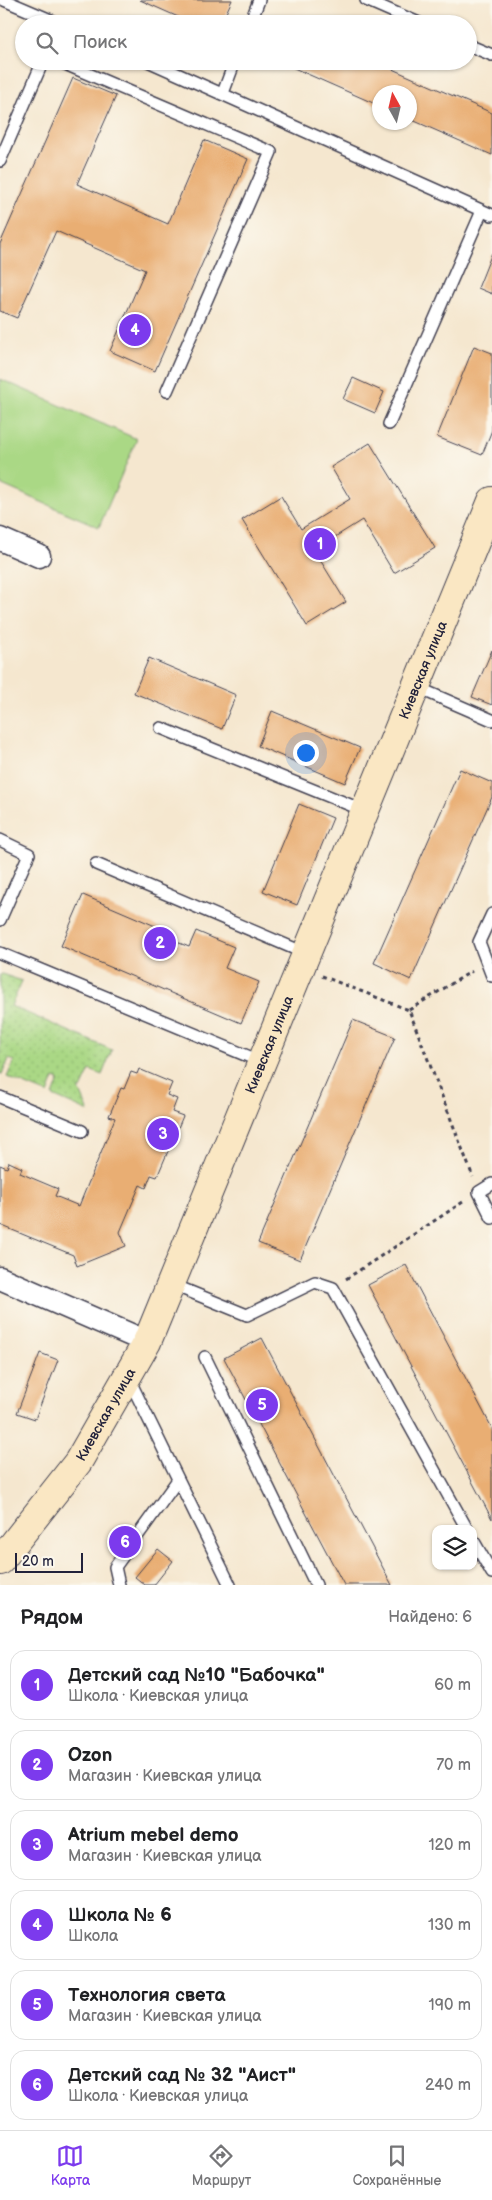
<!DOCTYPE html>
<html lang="ru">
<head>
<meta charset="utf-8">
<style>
	:root { --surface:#fff; --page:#f6f6f6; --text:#202124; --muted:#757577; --line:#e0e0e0; --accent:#7c3aed }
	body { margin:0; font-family:"Balsamiq Sans",sans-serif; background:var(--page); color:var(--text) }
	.controls { position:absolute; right:15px; bottom:15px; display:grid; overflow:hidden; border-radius:10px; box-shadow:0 1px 4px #0004 }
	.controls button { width:45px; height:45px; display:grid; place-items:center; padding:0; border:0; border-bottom:1px solid var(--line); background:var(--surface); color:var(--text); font:25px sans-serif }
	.compass { position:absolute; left:372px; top:85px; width:45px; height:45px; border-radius:50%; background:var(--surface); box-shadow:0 1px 4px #0004; rotate:352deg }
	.scale { position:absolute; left:15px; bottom:12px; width:68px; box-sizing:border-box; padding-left:5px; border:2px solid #22223b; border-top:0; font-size:14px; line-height:18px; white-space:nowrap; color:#22223b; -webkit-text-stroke:4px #fbf7ec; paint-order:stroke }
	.you { position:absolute; left:305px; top:752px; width:18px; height:18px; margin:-12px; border:4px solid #fff; border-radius:50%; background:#1a73e8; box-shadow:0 0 0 8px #1a73e833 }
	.badge { display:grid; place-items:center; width:32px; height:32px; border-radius:50%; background:var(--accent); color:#fff; font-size:16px; font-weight:700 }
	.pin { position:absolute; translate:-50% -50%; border:2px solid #fff; box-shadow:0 1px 5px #0006 }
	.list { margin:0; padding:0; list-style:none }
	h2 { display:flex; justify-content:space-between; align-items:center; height:65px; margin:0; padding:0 20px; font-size:21px }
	h2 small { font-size:16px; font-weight:400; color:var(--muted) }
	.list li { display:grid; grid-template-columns:32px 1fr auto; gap:15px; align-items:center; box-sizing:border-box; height:70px; margin:0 10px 10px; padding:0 10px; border:1px solid var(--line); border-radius:15px }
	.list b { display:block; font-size:19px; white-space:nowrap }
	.list p { margin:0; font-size:16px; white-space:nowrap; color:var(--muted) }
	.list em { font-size:16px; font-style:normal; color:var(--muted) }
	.icon { flex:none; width:28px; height:28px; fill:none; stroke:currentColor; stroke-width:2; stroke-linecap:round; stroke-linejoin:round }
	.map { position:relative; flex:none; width:492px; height:1585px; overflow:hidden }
	.search { position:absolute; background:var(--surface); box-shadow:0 1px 4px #0004; left:15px; right:15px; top:15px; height:55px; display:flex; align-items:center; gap:12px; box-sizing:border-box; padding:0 18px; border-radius:28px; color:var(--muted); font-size:19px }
	.sheet { height:545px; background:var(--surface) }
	nav { display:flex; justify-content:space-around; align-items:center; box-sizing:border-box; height:70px; border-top:1px solid var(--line); background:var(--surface); font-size:14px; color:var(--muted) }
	nav a { display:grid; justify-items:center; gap:2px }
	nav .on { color:var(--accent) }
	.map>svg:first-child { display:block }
	.grass { fill:url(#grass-dots); stroke:#667d60 }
	.pitch { fill:#aad885; stroke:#667d60 }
	.building { fill:#e9ae73 }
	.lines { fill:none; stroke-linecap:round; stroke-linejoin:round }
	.lane-casing { stroke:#424051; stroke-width:14 }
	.street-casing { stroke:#424051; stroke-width:25 }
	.secondary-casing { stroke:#424051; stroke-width:30 }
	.path { stroke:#424051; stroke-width:3; stroke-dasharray:4 4; stroke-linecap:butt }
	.lane { stroke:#fff; stroke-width:11 }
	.street { stroke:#fff; stroke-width:22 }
	.secondary { stroke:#fae7c3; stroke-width:28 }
	.labels { text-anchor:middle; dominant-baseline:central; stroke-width:4; stroke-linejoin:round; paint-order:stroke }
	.street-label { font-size:14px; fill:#22223b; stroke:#fbf7ec }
</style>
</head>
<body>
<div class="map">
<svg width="492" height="1585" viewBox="0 0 492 1585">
	<defs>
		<pattern id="grass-dots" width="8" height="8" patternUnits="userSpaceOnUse" patternTransform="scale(1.25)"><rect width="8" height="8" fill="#aad885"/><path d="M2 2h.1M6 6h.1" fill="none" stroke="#92b974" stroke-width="1.8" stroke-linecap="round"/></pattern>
	</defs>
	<rect width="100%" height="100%" fill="#fbf7ec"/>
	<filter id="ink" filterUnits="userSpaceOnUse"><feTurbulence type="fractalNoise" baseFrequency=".02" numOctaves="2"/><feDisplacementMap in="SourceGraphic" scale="10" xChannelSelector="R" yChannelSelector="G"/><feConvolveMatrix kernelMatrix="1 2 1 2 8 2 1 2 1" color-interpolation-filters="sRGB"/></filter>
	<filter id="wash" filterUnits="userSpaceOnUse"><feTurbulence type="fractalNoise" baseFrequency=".0096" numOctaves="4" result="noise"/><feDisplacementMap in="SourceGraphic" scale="20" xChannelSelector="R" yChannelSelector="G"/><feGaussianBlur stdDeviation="1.12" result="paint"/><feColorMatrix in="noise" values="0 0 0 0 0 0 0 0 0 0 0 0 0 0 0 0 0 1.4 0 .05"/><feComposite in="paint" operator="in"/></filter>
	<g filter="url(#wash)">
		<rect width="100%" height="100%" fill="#f5e7cf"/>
		<path class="grass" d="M2,974L22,981L11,1006L112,1050L102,1075L90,1070L81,1089H79L89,1112L53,1096L59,1080L54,1078L48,1094L7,1077L14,1061L9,1059L2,1074H0V975Z"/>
		<path class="pitch" d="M0,379L137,439L99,527L0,484Z"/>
		<g id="blocks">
			<path class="building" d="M140,0H232L221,24H194Z
				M278,61H374L492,113V155L410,119V92H380V106Z
				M73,78L116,96L77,184L168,224L204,140L248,159L155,371L110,351L145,270L56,231L17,318L0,311V244Z
				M492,253V294L478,288Z
				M474,346L492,353V430L482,455L437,437Z
				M353,378L384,392L375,413L343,399Z
				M370,443L435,548L394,573L362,520L314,550L346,602L307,626L242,520L281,496L301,529L350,499L331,467Z
				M492,650V705L472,697Z
				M149,658L236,695L222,729L134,693Z
				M272,711L360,748L345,783L258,746Z
				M460,769L492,783V797L411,980L374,963Z
				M299,804L333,818L297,905L263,891Z
				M83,895L167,931L165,937L189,947L196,931L234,947L225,968L259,982L241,1023L61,946Z
				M353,1020L395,1037L300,1260L258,1243Z
				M139,1069L172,1083L167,1095L177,1099L172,1112L183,1116L157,1177L151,1175L146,1188L140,1185L120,1232L126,1246L77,1266L73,1255L0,1225V1165L7,1168L9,1162L22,1168L20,1173L58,1189L55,1196L79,1206L115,1118L109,1116L121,1088L124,1089L131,1072L137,1074Z
				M406,1265L492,1428V1519L368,1285Z
				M262,1338L392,1585H344L224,1358Z
				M40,1353L58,1360L35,1419L17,1413Z
				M158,1549L173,1561L154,1585H145L135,1577Z"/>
		</g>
	</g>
	<g filter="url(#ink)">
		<use href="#blocks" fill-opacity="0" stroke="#424051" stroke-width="1"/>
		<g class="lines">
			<g class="lane-casing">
				<path id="lane" d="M4,0L60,24
					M366,0L421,24
					M250,24L259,0
					M468,45L492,55
					M58,61L271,152L167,391
					M148,61L492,215
					M223,93L235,61
					M0,161L43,61
					M389,424L482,211
					M416,687L492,720
					M161,728L365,811
					M0,840L29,854L0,920
					M96,864L307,954
					M492,914L479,942L492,976
					M0,953L262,1062
					M0,1097L82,1131
					M492,1184L479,1192L492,1218
					M171,1284L247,1315L315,1282L333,1288L467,1529
					M205,1357L316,1585
					M128,1377L230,1585
					M473,1540L492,1573
					M119,1585L115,1567L177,1481"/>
			</g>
			<g class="street-casing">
				<path id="street" d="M0,539L39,556
					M0,1278L147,1342"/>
			</g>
			<g class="secondary-casing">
				<g id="secondary">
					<path id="s1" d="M0,1561L78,1462L147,1342L492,501"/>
				</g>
			</g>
			<path class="path" d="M322,976L409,1010L473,1177
				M409,1010L472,971
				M346,1279L466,1200"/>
			<use href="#lane" class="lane"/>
			<use href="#street" class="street"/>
			<use href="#secondary" class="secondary"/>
		</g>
	</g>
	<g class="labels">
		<g class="street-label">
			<text stroke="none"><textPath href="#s1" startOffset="991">Киевская улица</textPath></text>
			<text stroke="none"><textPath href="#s1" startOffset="586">Киевская улица</textPath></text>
			<text stroke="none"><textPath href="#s1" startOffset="181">Киевская улица</textPath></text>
		</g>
	</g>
</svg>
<div class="controls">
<button><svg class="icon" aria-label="layers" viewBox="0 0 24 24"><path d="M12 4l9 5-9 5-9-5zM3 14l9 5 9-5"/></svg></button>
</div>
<svg class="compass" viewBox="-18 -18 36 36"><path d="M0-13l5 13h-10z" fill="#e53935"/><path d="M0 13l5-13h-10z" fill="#757577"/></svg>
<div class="scale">20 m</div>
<div class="you"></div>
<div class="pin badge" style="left:320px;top:544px">1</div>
<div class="pin badge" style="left:160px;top:943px">2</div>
<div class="pin badge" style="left:163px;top:1134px">3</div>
<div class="pin badge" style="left:135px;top:330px">4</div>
<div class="pin badge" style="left:262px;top:1405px">5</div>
<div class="pin badge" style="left:125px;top:1542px">6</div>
<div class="search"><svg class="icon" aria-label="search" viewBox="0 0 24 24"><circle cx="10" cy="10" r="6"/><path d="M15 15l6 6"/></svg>Поиск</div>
</div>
<section class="sheet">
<h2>Рядом<small>Найдено: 6</small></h2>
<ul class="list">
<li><span class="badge">1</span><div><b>Детский сад №10 &quot;Бабочка&quot;</b><p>Школа · Киевская улица</p></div><em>60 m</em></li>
<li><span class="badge">2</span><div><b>Ozon</b><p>Магазин · Киевская улица</p></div><em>70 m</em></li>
<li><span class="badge">3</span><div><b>Atrium mebel demo</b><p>Магазин · Киевская улица</p></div><em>120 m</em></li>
<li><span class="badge">4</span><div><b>Школа № 6</b><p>Школа</p></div><em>130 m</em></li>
<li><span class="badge">5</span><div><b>Технология света</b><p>Магазин · Киевская улица</p></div><em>190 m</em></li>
<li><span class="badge">6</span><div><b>Детский сад № 32 &quot;Аист&quot;</b><p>Школа · Киевская улица</p></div><em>240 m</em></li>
</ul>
</section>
<nav>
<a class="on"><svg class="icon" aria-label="map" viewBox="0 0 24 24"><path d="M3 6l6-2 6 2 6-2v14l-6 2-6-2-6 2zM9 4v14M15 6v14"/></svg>Карта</a>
<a><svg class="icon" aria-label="directions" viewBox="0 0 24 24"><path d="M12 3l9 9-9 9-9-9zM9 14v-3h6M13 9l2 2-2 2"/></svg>Маршрут</a>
<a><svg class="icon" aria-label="saved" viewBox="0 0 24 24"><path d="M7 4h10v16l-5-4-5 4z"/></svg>Сохранённые</a>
</nav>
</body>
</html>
